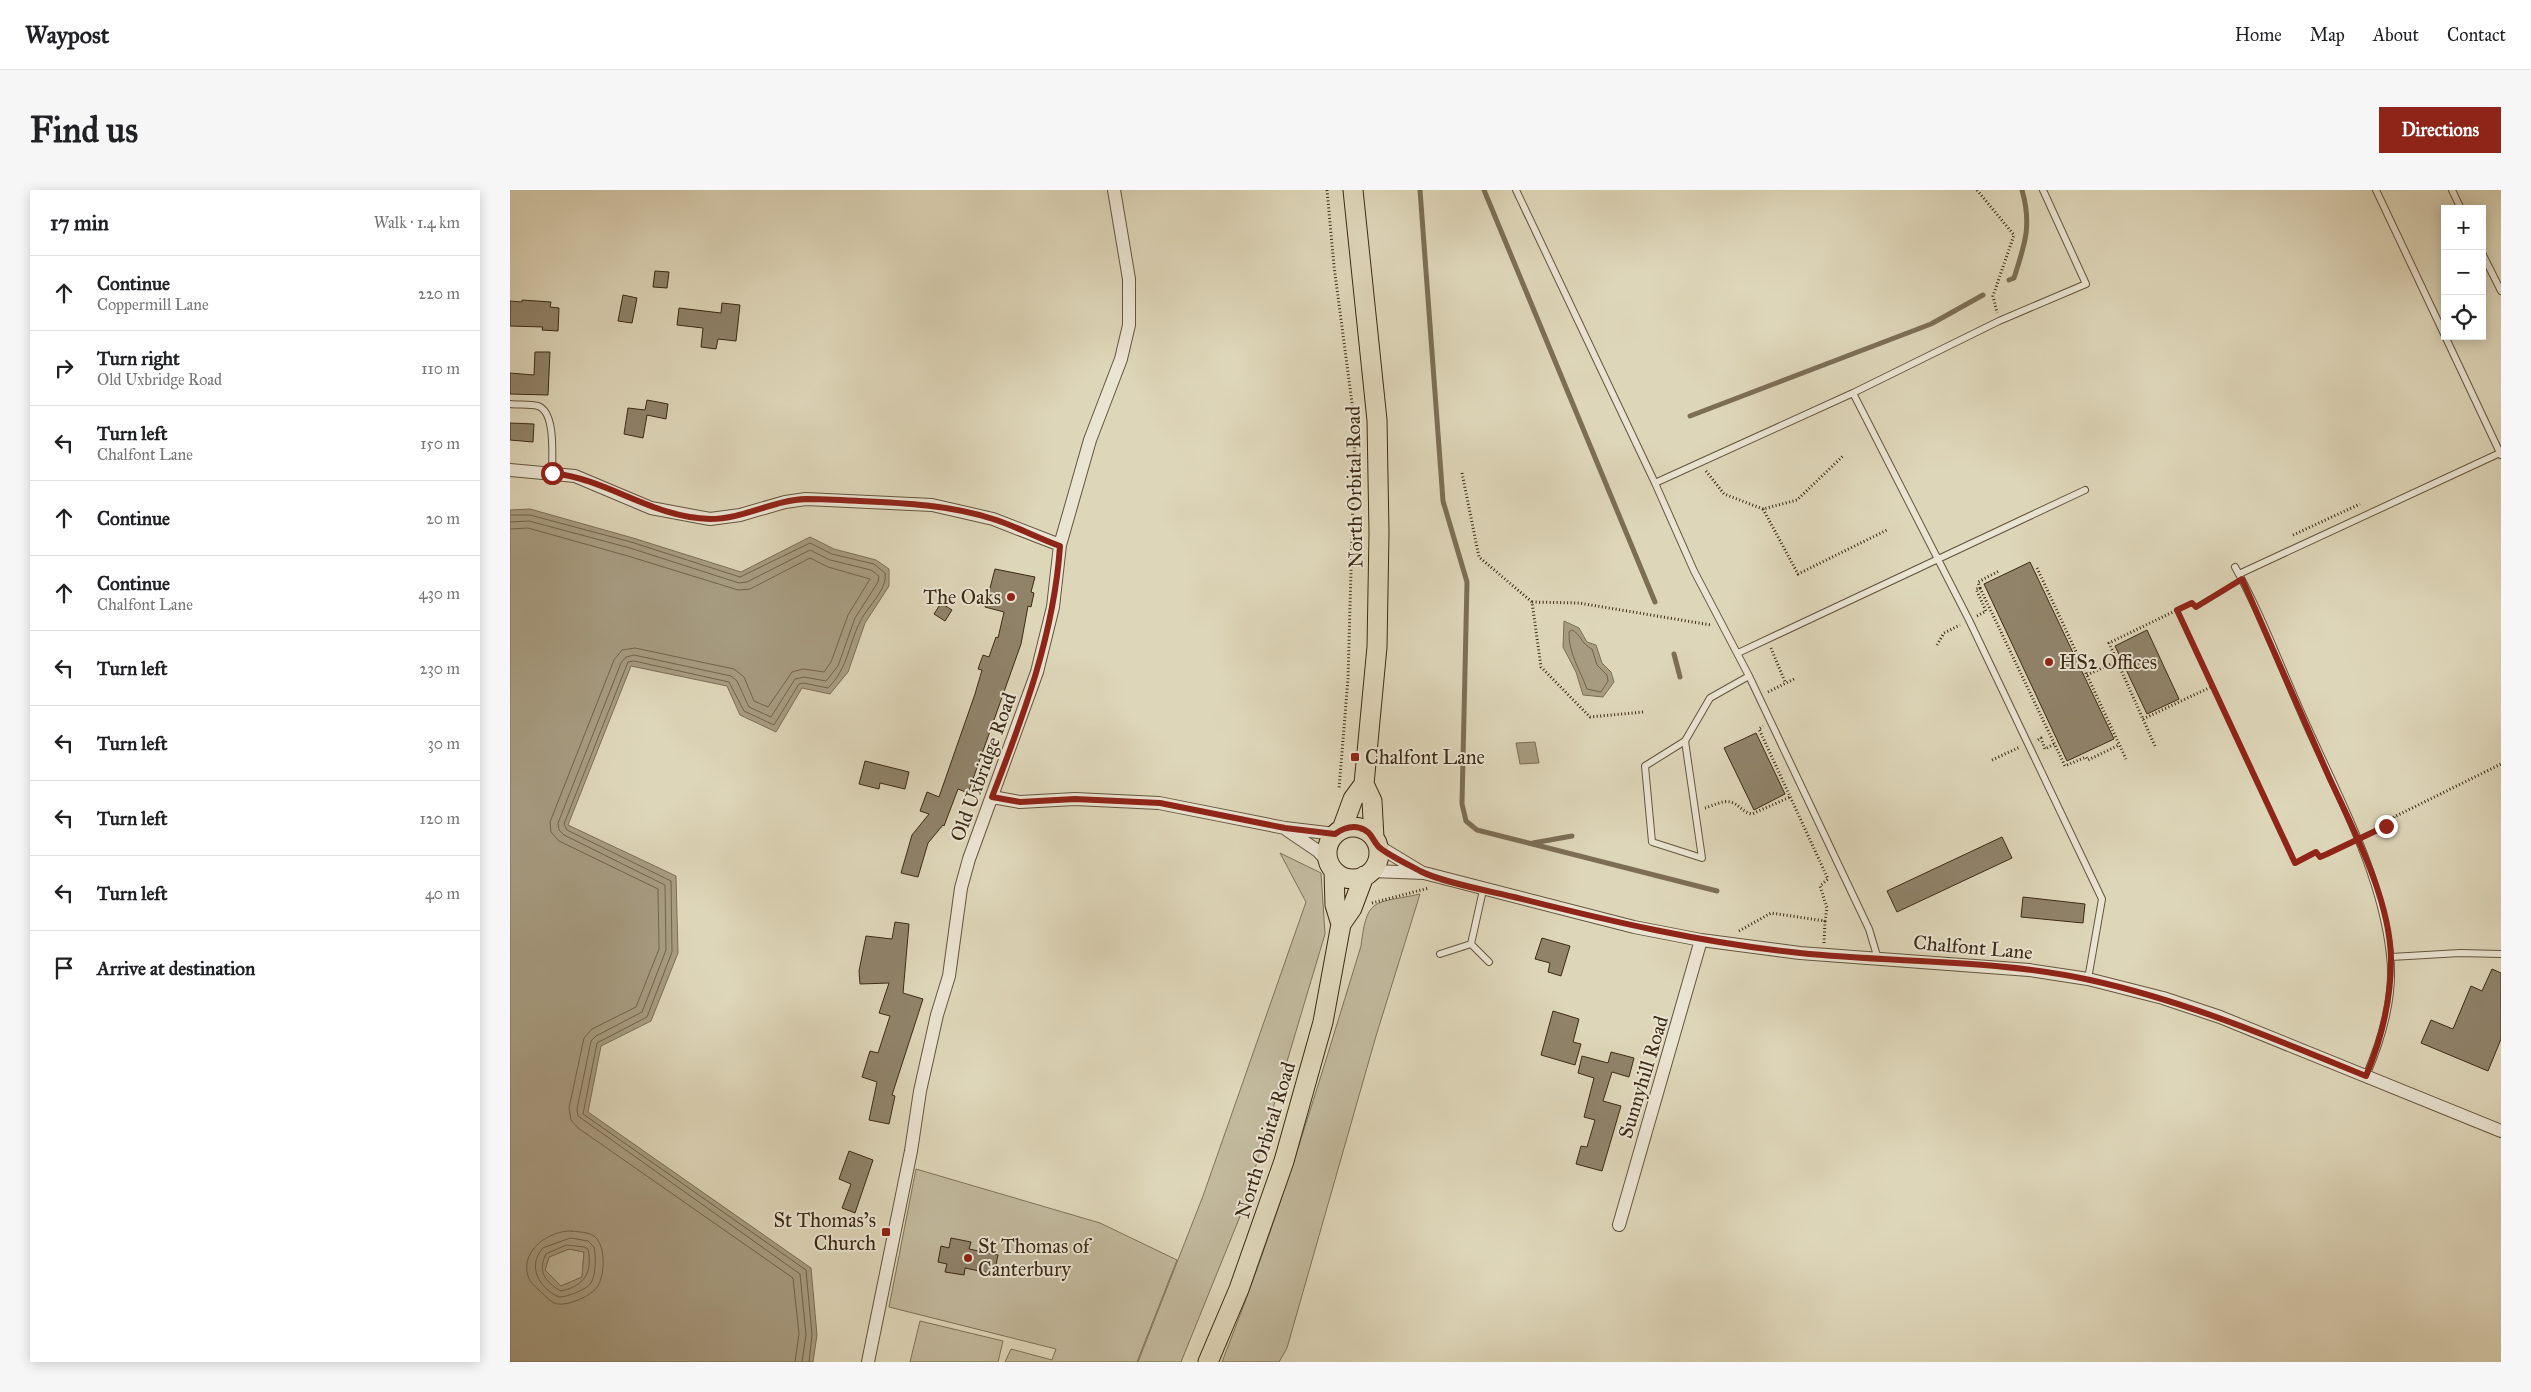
<!DOCTYPE html>
<html lang="en">
<head>
<meta charset="utf-8">
<style>
	:root { --surface:#fff; --page:#f6f6f6; --text:#202124; --muted:#757577; --line:#e0e0e0; --accent:#8f2418 }
	body { margin:0; font-family:"IM FELL Great Primer",serif; background:var(--page); color:var(--text) }
	.controls { position:absolute; right:15px; top:15px; display:grid; overflow:hidden; border-radius:0px; box-shadow:0 2px 12px #0003 }
	.controls button { width:45px; height:45px; display:grid; place-items:center; padding:0; border:0; border-bottom:1px solid var(--line); background:var(--surface); color:var(--text); font:25px sans-serif }
	.stop { position:absolute; width:15px; height:15px; margin:-11px; border:4px solid #8f2418; border-radius:50%; background:#fff }
	.stop.end { background:#8f2418; border-color:#fff; box-shadow:0 1px 5px #0008 }
	.list { margin:0; padding:0; list-style:none }
	h2 { display:flex; justify-content:space-between; align-items:center; height:65px; margin:0; padding:0 20px; font-size:21px }
	h2 small { font-size:16px; font-weight:400; color:var(--muted) }
	.list li { display:grid; grid-template-columns:32px 1fr auto; gap:15px; align-items:center; box-sizing:border-box; height:75px; padding:0 20px; border-top:1px solid var(--line) }
	.list b { display:block; font-size:19px; white-space:nowrap }
	.list p { margin:0; font-size:16px; white-space:nowrap; color:var(--muted) }
	.list em { font-size:16px; font-style:normal; color:var(--muted) }
	.icon { flex:none; width:28px; height:28px; fill:none; stroke:currentColor; stroke-width:2; stroke-linecap:round; stroke-linejoin:round }
	.map { position:relative; flex:none; width:1991px; height:1172px; overflow:hidden; border-radius:0px }
	header { display:flex; align-items:center; gap:30px; box-sizing:border-box; height:70px; padding:0 25px; background:var(--surface); border-bottom:1px solid var(--line) }
	header strong { font-size:24px }
	nav { display:flex; gap:28px; margin-inline-start:auto; font-size:18px }
	.intro { display:flex; align-items:center; justify-content:space-between; box-sizing:border-box; height:120px; padding:0 30px }
	h1 { margin:0; font-size:35px }
	.button { padding:12px 22px; border-radius:0px; background:var(--accent); color:#fff; font-size:18px; font-weight:700 }
	main { display:flex; gap:30px; padding:0 30px }
	aside { flex:1; background:var(--surface); border-radius:0px; box-shadow:0 2px 12px #0003 }
	.map>svg:first-child { display:block }
	.green { fill:#c2b99d; stroke:#7f7258 }
	.water { fill:#a79c81; stroke:#7c6e55; fill-rule:evenodd }
	.lines { fill:none; stroke-linecap:round; stroke-linejoin:round }
	.shore { stroke:#72634a; stroke-width:1 }
	.stream { stroke:#7c6e55; stroke-width:5 }
	.building { fill:#90836a; stroke:#3c2a14 }
	.service-casing { stroke:#64553d; stroke-width:8 }
	.minor-casing { stroke:#64553d; stroke-width:14 }
	.primary-casing { stroke:#3c2a14; stroke-width:21 }
	.path { stroke:#3c2a14; stroke-width:3; stroke-dasharray:1 2.5; stroke-linecap:butt }
	.service { stroke:#eae4d2; stroke-width:6 }
	.minor { stroke:#eae4d2; stroke-width:12 }
	.primary { stroke:#ded6b9; stroke-width:19 }
	.path-bridge { stroke:#3c2a14; stroke-width:3; stroke-dasharray:1 2.5; stroke-linecap:butt }
	.route { stroke:#8f2418; stroke-width:6 }
	.poi-dot { fill:#8f2418; stroke:#eae4d2; stroke-width:2 }
	.labels { text-anchor:middle; dominant-baseline:central; stroke-width:4; stroke-linejoin:round; paint-order:stroke }
	.street-label { font-size:20px; fill:#3c2a14; stroke:#eae4d2 }
	.poi-label { font-size:20px; fill:#3c2a14; stroke:#eae4d2; text-anchor:start }
</style>
</head>
<body>
<header>
<strong>Waypost</strong>
<nav><a>Home</a><a>Map</a><a>About</a><a>Contact</a></nav>
</header>
<div class="intro"><h1>Find us</h1><a class="button">Directions</a></div>
<main>
<aside>
<h2>17 min<small>Walk · 1.4 km</small></h2>
<ul class="list">
<li><svg class="icon" aria-label="ahead" viewBox="0 0 24 24"><path d="M12 20V5M6 11l6-6 6 6"/></svg><div><b>Continue</b><p>Coppermill Lane</p></div><em>220 m</em></li>
<li><svg class="icon" aria-label="right" viewBox="0 0 24 24"><path d="M7 20v-9h11M14 6l5 5-5 5"/></svg><div><b>Turn right</b><p>Old Uxbridge Road</p></div><em>110 m</em></li>
<li><svg class="icon" aria-label="left" viewBox="0 0 24 24"><path d="M17 20v-9H6M10 6l-5 5 5 5"/></svg><div><b>Turn left</b><p>Chalfont Lane</p></div><em>150 m</em></li>
<li><svg class="icon" aria-label="ahead" viewBox="0 0 24 24"><path d="M12 20V5M6 11l6-6 6 6"/></svg><div><b>Continue</b></div><em>20 m</em></li>
<li><svg class="icon" aria-label="ahead" viewBox="0 0 24 24"><path d="M12 20V5M6 11l6-6 6 6"/></svg><div><b>Continue</b><p>Chalfont Lane</p></div><em>430 m</em></li>
<li><svg class="icon" aria-label="left" viewBox="0 0 24 24"><path d="M17 20v-9H6M10 6l-5 5 5 5"/></svg><div><b>Turn left</b></div><em>230 m</em></li>
<li><svg class="icon" aria-label="left" viewBox="0 0 24 24"><path d="M17 20v-9H6M10 6l-5 5 5 5"/></svg><div><b>Turn left</b></div><em>30 m</em></li>
<li><svg class="icon" aria-label="left" viewBox="0 0 24 24"><path d="M17 20v-9H6M10 6l-5 5 5 5"/></svg><div><b>Turn left</b></div><em>120 m</em></li>
<li><svg class="icon" aria-label="left" viewBox="0 0 24 24"><path d="M17 20v-9H6M10 6l-5 5 5 5"/></svg><div><b>Turn left</b></div><em>40 m</em></li>
<li><svg class="icon" aria-label="arrive" viewBox="0 0 24 24"><path d="M6 21V4h12l-3 4 3 4H6"/></svg><div><b>Arrive at destination</b></div></li>
</ul>
</aside>
<div class="map">
<svg width="1991" height="1172" viewBox="0 0 1991 1172">
	<rect width="100%" height="100%" fill="#ded6b9"/>
	<filter id="stains"><feTurbulence type="fractalNoise" baseFrequency=".004" numOctaves="4"/><feColorMatrix values="0 0 0 0 .2 0 0 0 0 .09 0 0 0 0 .02 0 0 0 .5 -.17"/></filter>
	<radialGradient id="worn" r=".72"><stop offset=".6" stop-color="#630" stop-opacity="0"/><stop offset="1" stop-color="#630" stop-opacity=".3"/></radialGradient>
	<path class="green" d="M770,663L811,683L815,744L733,1019L671,1172H628L693,1006L796,712Z
		M910,704L866,846L777,1158L769,1172H712C766,1036 808,896 851,756C857,706 864,714 910,704Z
		M406,979L590,1033L667,1070L627,1172H495L501,1159L542,1170L546,1159L379,1117Z
		M59,1059L74,1062L72,1087L51,1096L35,1080L39,1067Z
		M410,1131L493,1151L488,1172H400Z"/>
	<path class="water" d="M20,319L123,348L231,382L300,347L324,359L366,370L379,379V396L355,433L338,482L320,504L292,498L266,542L230,525L217,496L121,476L58,635L166,686L168,763L141,831L91,856L78,922L301,1078L307,1145L303,1172H0V320ZM59,1059L74,1062L72,1087L51,1096L35,1080L39,1067Z
		M1054,431L1069,438L1077,452L1086,455L1092,473L1101,482L1104,492L1093,507L1073,505L1066,482L1053,457Z
		M1025,552L1029,573L1010,574L1006,553Z"/>
	<g class="lines">
		<path class="shore" d="M0,325H20L121,352L230,387L300,353L322,364L364,374L375,383C378,399 358,416 351,430C338,454 339,477 318,498L293,493L289,494L264,535L234,521L219,492L124,471L118,472L54,634L57,640L161,691L162,762L137,827L87,853L73,924L296,1080L302,1145L299,1172
			M0,332L19,331L120,358L229,393L237,392L300,360L320,370L361,380L369,386L368,392L345,428L328,476L316,491L294,487L285,489L261,527L239,517L227,491L221,486L124,465L116,467L111,473L48,633L49,640L54,645L155,695L156,760L132,822L86,846L81,851L67,919L68,926L290,1084L296,1145L292,1172
			M0,339L18,338L118,366L228,400L240,399L300,368L318,377L360,389L338,425L321,472L314,482L293,479L282,482L258,517L244,511L234,487L224,479L125,458L112,460L104,470L40,632L41,642L49,651L148,699L149,759L126,817L82,839L74,848L59,918L61,930L68,938L283,1088L289,1144L285,1172
			M1062,440C1071,444 1071,454 1082,459L1087,475L1097,485L1098,491L1091,502L1077,499C1070,480 1058,462 1059,442Z
			M62,1041C69,1042 78,1042 84,1046C96,1055 95,1084 88,1096C82,1106 58,1116 47,1114C41,1112 37,1108 32,1103C27,1098 20,1093 18,1086C10,1060 40,1040 62,1041Z
			M61,1048L78,1051L84,1057C86,1065 86,1085 81,1093C76,1100 57,1107 49,1107C30,1099 16,1076 33,1058Z
			M57,1055L74,1057L78,1059C83,1083 74,1096 51,1101C35,1092 27,1081 36,1064Z"/>
		<path class="stream" d="M910,0L933,311L957,392L952,614L956,631L967,640L1207,701
			M974,0L1145,412
			M1499,90L1504,88C1515,54 1522,35 1512,0
			M1180,226L1421,134L1473,105
			M1164,464L1170,487
			M1023,653L1062,646"/>
	</g>
	<path class="building" d="M145,81L159,82L157,98L143,97Z
		M113,105L127,108L122,133L108,131Z
		M12,110L41,112L40,117L49,118L48,141L32,140L33,137L0,136V111L12,112Z
		M212,113L230,115L226,151L208,149L206,159L191,157L193,138L167,135L169,118L211,123Z
		M25,162H40L38,205L0,204V183L24,185Z
		M137,210L158,214L156,229L137,225L133,248L114,244L118,218L135,220Z
		M0,233L24,234L23,252L0,250Z
		M1520,372L1604,549L1557,571L1474,394Z
		M485,379L525,387L521,402L524,403L521,417L518,416L511,454L458,603L448,599L434,636L433,635L418,653L408,687L391,683L402,645L419,624L410,621L417,602L429,607L465,504L472,480L468,479L473,465L479,467L486,447L488,448L494,422L475,417Z
		M431,413L442,420L435,431L424,424Z
		M1637,440L1669,509L1637,524L1605,456Z
		M1246,543L1275,604L1244,620L1214,558Z
		M355,571L399,582L395,599L370,593L369,599L349,594Z
		M1492,647L1502,668L1387,722L1377,701Z
		M1513,707L1575,714L1573,733L1511,727Z
		M385,732L399,734L393,803L413,809L382,905L385,906L379,934L359,930L367,892L352,887L360,861L368,863L380,826L369,823L379,793L350,794L349,781L356,746L382,749Z
		M1032,748L1060,756L1051,786L1038,782L1040,773L1025,769Z
		M1982,779L1991,783V849L1978,881L1911,853L1921,830L1943,839L1961,796L1972,801Z
		M1043,821L1069,829L1063,852L1071,854L1065,875L1031,865Z
		M1101,862L1124,868L1119,887L1102,882L1093,911L1111,916L1092,981L1066,974L1071,956L1077,957L1085,930L1074,927L1084,888L1068,883L1072,866L1098,873Z
		M339,961L363,970L345,1023L332,1018L341,994L329,989Z
		M441,1048L461,1052L459,1059L488,1065L484,1084L455,1078L454,1085L435,1082L437,1074L428,1072L431,1056L439,1058Z"/>
	<g class="lines">
		<g class="service-casing">
			<path id="service" d="M1006,0L1145,293L1184,381L1239,486L1313,642L1359,739L1368,769
				M1866,0L1935,146
				M1942,0L1951,19
				M1972,63L1991,101
				M1935,146L1991,265
				M1343,203L1459,430L1592,709L1578,789
				M0,214C8,215 20,214 28,216C46,222 42,267 42,283
				M1145,293L1343,203L1489,131L1576,94L1533,0
				M1725,377C1752,425 1771,478 1794,529C1827,604 1871,682 1880,765C1885,806 1872,849 1856,886
				M1729,384L1990,263
				M1228,463L1575,300
				M1175,551L1135,576L1142,652L1192,668L1175,551L1200,508L1239,486
				M961,754L973,700
				M961,754L979,772
				M930,764L961,754
				M1881,767L1950,763L1991,764"/>
		</g>
		<g class="minor-casing">
			<path id="minor" d="M0,280L65,286L141,318L200,329L230,325L275,312L296,309L422,315L483,329L550,355
				M482,607L510,612L565,609L649,613L775,638L825,644
				M777,640L808,661L819,673
				M868,656L911,682
				M862,681L914,683L1124,737L1191,750L1290,763L1519,780L1578,789L1653,808L1710,827L1991,941
				M1109,1035L1191,750
				M358,1172L401,961L410,901L427,825L439,786L451,698L459,669L527,482L543,417L550,355L580,250L611,169L619,135V89L604,0"/>
		</g>
		<g class="primary-casing">
			<path id="primary" d="M843,0L867,230L869,343L867,457L854,594L862,611L864,648
				M817 663a26 26 0 1 1 52 0a26 26 0 1 1-52 0Z
				M832,639L843,609L854,594
				M824,681L825,715L831,734
				M698,1172L729,1099L774,971L813,832L831,734L842,718L854,686"/>
		</g>
		<path class="path" d="M817,0L824,76L845,236L838,489L829,599
			M1467,0L1504,45L1483,106L1487,123
			M1196,281L1214,304L1253,319L1287,310L1334,265
			M952,283L969,367L1022,412
			M1253,319L1288,384L1377,340
			M1783,345L1850,314
			M1527,378L1616,569
			M1470,398L1555,576L1576,567L1578,570L1609,555
			M1667,420L1683,413L1686,417L1724,393
			M1467,426L1476,421L1466,399L1470,398L1468,392L1489,381
			M1427,455L1434,443L1450,435
			M1261,458L1275,492
			M1577,485L1607,471
			M1258,502L1286,488
			M1133,522L1080,527L1031,477L1022,412L1069,413L1201,435
			M1633,529L1701,497
			M1528,550L1531,548L1535,559L1544,554
			M1645,556L1599,453L1667,420L1785,673L1806,662L1810,667L1817,664
			M1482,570L1510,557
			M1195,618C1202,616 1213,610 1220,612C1228,613 1233,623 1242,624L1280,607
			M1876,636L1885,632L1884,627L1991,574
			M862,713L919,698
			M1229,741L1261,723L1315,731L1317,718L1310,696L1318,689L1249,539L1253,536
			M1314,753L1315,731"/>
		<use href="#service" class="service"/>
		<use href="#minor" class="minor"/>
		<use href="#primary" class="primary"/>
		<path class="path-bridge" d="M1817,664L1876,636"/>
	</g>
	<g class="lines">
		<path class="route" d="M42,283C98,289 143,328 200,329C234,329 263,310 296,309C314,309 331,310 349,311C394,313 440,315 483,329C506,336 527,348 550,356C544,444 514,525 482,607L510,612L565,609L650,613L775,638L825,644C832,639 840,635 850,638C861,641 862,649 868,656C874,663 901,676 910,681C931,692 979,701 1004,707C1099,731 1193,753 1290,763C1386,773 1486,769 1580,790C1676,811 1765,849 1856,886C1872,848 1881,810 1881,769C1880,709 1844,641 1819,587C1790,521 1761,455 1732,389L1686,417L1682,413L1667,420L1785,673L1806,662L1810,667L1817,664L1876,636"/>
	</g>
	<g class="poi-dot">
		<circle cx="501" cy="407" r="5"/>
		<circle cx="1539" cy="472" r="5"/>
		<rect x="840" y="562" width="10" height="10" rx="2.5"/>
		<rect x="371" y="1037" width="10" height="10" rx="2.5"/>
		<circle cx="458" cy="1068" r="5"/>
	</g>
	<g class="labels">
		<g class="street-label">
			<text transform="translate(844 297) rotate(-91)">North Orbital Road</text>
			<text transform="translate(473 577) rotate(-70)">Old Uxbridge Road</text>
			<text transform="translate(1463 757) rotate(5)">Chalfont Lane</text>
			<text transform="translate(1133 887) rotate(-73)">Sunnyhill Road</text>
			<text transform="translate(755 950) rotate(-73)">North Orbital Road</text>
		</g>
		<g class="poi-label">
			<text x="491" y="407" text-anchor="end">The Oaks</text>
			<text x="1549" y="472">HS2 Offices</text>
			<text x="855" y="567">Chalfont Lane</text>
			<text x="366" y="1030" text-anchor="end">St Thomas's<tspan x="366" dy="23">Church</tspan></text>
			<text x="468" y="1056">St Thomas of<tspan x="468" dy="23">Canterbury</tspan></text>
		</g>
	</g>
	<rect width="100%" height="100%" filter="url(#stains)"/>
	<rect width="100%" height="100%" fill="url(#worn)"/>
</svg>
<div class="controls">
<button>+</button>
<button>−</button>
<button><svg class="icon" aria-label="locate" viewBox="0 0 24 24"><circle cx="12" cy="12" r="6"/><path d="M12 2v4M12 18v4M2 12h4M18 12h4"/></svg></button>
</div>
<div class="stop" style="left:42px;top:283px"></div>
<div class="stop end" style="left:1876px;top:636px"></div>
</div>
</main>
</body>
</html>
